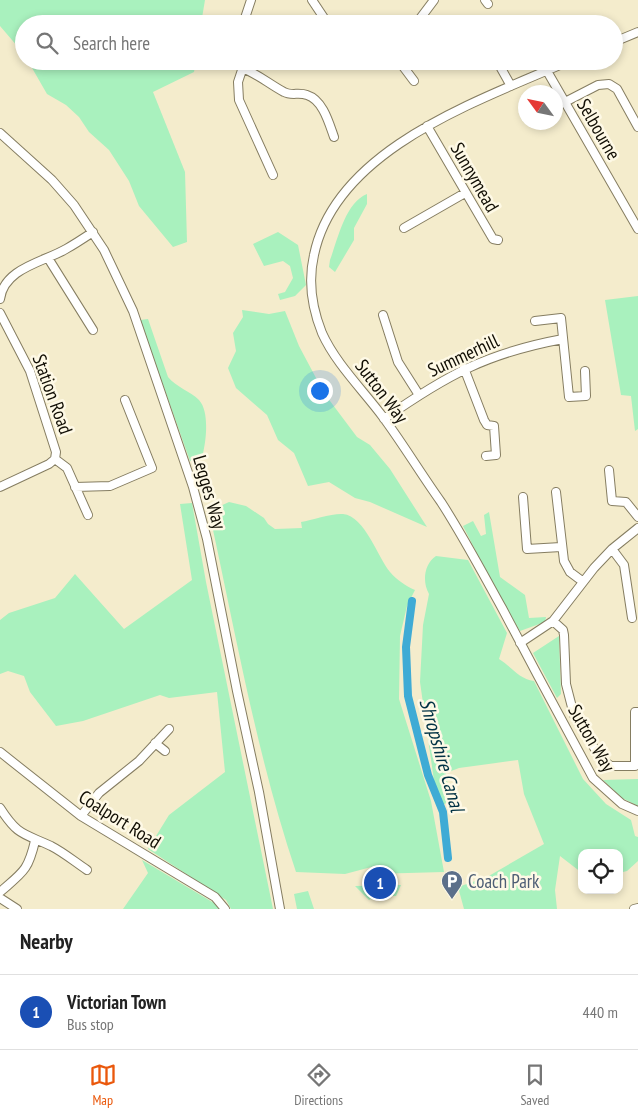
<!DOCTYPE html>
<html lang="en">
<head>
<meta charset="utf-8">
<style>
	:root { --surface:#fff; --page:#f2f2f2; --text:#222; --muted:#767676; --line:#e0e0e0; --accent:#ea580c }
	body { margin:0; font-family:"PT Sans Narrow",sans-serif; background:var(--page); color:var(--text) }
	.controls { position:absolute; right:15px; bottom:15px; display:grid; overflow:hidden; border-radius:10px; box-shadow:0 2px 8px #0003 }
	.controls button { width:45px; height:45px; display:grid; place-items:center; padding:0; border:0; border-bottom:1px solid var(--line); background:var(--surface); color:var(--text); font:25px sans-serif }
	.compass { position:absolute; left:518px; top:85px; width:45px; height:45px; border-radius:50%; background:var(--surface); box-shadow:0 2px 8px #0003; rotate:303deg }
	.you { position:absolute; left:319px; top:390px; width:18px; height:18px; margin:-12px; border:4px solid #fff; border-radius:50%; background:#1a73e8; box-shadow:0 0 0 8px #1a73e833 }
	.badge { display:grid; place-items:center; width:32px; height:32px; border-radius:50%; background:var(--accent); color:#fff; font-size:16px; font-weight:700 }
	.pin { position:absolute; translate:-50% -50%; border:2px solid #fff; box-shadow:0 1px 5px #0006 }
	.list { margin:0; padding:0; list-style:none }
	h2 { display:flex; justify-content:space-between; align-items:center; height:65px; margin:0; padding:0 20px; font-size:21px }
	h2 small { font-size:16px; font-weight:400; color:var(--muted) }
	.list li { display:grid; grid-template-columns:32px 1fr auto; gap:15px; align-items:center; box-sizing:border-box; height:75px; padding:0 20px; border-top:1px solid var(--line) }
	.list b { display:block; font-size:19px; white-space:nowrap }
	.list p { margin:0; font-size:16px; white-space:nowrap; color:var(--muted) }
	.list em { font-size:16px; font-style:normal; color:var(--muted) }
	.icon { flex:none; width:28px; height:28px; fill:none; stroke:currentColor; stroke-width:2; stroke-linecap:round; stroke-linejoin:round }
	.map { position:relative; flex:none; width:638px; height:909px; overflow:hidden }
	.search { position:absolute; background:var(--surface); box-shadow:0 2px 8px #0003; left:15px; right:15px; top:15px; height:55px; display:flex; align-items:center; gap:12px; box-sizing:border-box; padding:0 18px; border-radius:28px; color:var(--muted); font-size:19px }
	.sheet { height:140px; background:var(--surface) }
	nav { display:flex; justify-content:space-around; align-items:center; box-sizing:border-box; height:70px; border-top:1px solid var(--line); background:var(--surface); font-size:14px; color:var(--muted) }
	nav a { display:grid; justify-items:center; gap:2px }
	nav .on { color:var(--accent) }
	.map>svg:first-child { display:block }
	.green { fill:#a9f1be }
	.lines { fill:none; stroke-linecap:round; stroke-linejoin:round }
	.canal { stroke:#3fabd5; stroke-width:8 }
	.minor-casing { stroke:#857d61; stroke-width:10 }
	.minor { stroke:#fff; stroke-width:8 }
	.labels { text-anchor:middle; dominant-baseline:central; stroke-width:5; stroke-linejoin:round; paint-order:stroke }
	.street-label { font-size:19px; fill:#110e04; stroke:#fef9e6 }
	.service-label { font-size:19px; fill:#4e5e75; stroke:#fef9e6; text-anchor:start }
	.water-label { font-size:20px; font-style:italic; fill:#013244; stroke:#fef9e6 }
</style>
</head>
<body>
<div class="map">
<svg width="638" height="909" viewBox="0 0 638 909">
	<rect width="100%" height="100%" fill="#f4eccc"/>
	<path class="green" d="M0,0H205L201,24H24V54L0,26Z
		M28,61H196L194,72L153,92L185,172L187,242L173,247L139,206L129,181L109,150L89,132L79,117L66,105L47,94Z
		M367,194V204L354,228V240L335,272L329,267L330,260C338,239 345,203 367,194Z
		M278,232L298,245L306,285L295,296L280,300L278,294L285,292L293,278L290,266L283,261L264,266L253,244Z
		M638,296V429L635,431L631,396L621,395L605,300Z
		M242,310L269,314L285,311L299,346L324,393L357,437L370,445L390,469L427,527L370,502L355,498L329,482L308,486L294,453L278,440L267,415L236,388L228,368L236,351L233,333L243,317Z
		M148,319L168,377C176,387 190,391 199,400C210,412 206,443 202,457L190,461L140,320Z
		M229,502L246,506L264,518L268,524L275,529L302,528L301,522C312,520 333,513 343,514C365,516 378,558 390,572C397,580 406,586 415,590L407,606L400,636L399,699L431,801L444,872L372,874L375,866L345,874L296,872C257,756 236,635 210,516L216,508Z
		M192,503L206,582L273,909H231L226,900L148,849L169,815L225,772L217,692L169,698L160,695L83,721L56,726L30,692L24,676L8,671L0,674V620L9,613L55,598L75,574L124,629L192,580L180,504Z
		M489,512L500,577L525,595L529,618L546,617L545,622L520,631L503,605L463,526L473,521L481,536L486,534L484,515Z
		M436,556L468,560L507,633L499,659C512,667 519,679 534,681L583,779L606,804L631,820L635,836L638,837V861L627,871L619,873V853H582V873L560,856L555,890L557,909H464L458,887L487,877L544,844L524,794L518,760L459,768L446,773L450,800L438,809L420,682L423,625L429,594C422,582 424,564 436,556Z
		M559,636L561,694L557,698L533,653Z
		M638,779V806L622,798L603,780Z
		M142,860L214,903L220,909H123L148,873Z
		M401,885L396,896H375L369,900L355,886Z
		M308,891L314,909H297L294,894Z"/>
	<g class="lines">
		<path class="canal" d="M412,601L406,647L408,696L428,775L443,812L448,858"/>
		<g class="minor-casing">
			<path id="minor" d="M312,0L328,24
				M485,0L488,4
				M243,24L251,0
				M416,24L434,0
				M614,42L638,32
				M245,61L238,82L239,100L273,175
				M399,61L414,81
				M497,61L511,86
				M569,61C481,100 336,148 314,255C308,281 312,308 322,333C336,364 363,390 383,417C403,444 421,474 441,502C463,536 482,572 502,608C532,665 562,721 593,778L622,804L638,811
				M242,68C258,74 269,84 284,92C291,96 299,92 307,95C323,100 329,123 334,137
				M547,71L638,229
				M565,102L598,85L609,84L617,89L638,127
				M427,126L493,239L498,240
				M0,133L52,180L74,205L104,250L133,311L193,487L207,539L237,691L259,792L280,909
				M404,228L465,193
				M48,258L93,330
				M0,299C4,268 44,262 66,249C75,244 84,238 93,232
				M0,313L30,371L56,452L55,459L49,464L0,487
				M383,315L398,362L419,395
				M535,321L561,318L569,397L586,396L585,371
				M464,368L484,420L487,425L494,426L496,455L486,456
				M384,419C447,375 487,353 563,339
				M55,459L67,468L88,515
				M609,470L612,501L626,502L638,517
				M75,487L110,486L152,468L125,400
				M556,492L564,561L570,572L582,581
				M523,497L527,549L561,547
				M612,549L624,565L632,618
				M553,621L563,630L564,635L566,684L574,715L601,759L611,766H635V712H638
				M520,643L553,621L594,568L612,549L638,528
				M155,743L165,751
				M0,752L81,816L215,897L225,909
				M0,808C18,836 23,833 51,846C63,852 75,862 87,870
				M81,816L99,793L139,761L169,729
				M0,892C23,872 28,871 35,841
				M0,898L17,909
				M634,909L638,908"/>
		</g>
		<use href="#minor" class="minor"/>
	</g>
	<defs>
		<g id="parking-pin" transform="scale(1.125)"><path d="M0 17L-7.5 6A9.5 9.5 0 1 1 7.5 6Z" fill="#5c6f8a" stroke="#fef9e6"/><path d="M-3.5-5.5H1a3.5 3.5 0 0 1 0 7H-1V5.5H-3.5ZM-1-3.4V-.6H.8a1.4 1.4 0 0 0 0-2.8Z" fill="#fff"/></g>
	</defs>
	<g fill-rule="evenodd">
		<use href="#parking-pin" x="452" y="881"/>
	</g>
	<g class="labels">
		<g class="street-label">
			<text transform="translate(599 129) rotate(60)">Selbourne</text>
			<text transform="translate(475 177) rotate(60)">Sunnymead</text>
			<text transform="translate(463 355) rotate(-25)">Summerhill</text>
			<text transform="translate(382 391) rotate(53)">Sutton Way</text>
			<text transform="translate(53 394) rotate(70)">Station Road</text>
			<text transform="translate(210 492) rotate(74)">Legges Way</text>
			<text transform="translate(592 738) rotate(60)">Sutton Way</text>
			<text transform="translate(120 819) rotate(32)">Coalport Road</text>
		</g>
		<g class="service-label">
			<text x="468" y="881">Coach Park</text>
		</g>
		<g class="water-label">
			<text transform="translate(442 755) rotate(74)">Shropshire Canal</text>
		</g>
	</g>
</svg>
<div class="controls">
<button><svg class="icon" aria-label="locate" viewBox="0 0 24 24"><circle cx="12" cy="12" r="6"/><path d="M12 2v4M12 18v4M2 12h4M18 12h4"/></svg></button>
</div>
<svg class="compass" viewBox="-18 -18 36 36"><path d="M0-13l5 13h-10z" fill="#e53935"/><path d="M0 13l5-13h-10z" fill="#767676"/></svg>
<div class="you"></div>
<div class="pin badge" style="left:380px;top:883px;background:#1a4fb4">1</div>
<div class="search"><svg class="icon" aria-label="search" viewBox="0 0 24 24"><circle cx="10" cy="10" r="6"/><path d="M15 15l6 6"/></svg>Search here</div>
</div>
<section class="sheet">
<h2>Nearby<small></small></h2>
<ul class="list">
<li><span class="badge" style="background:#1a4fb4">1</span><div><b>Victorian Town</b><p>Bus stop</p></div><em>440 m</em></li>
</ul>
</section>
<nav>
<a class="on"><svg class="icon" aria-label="map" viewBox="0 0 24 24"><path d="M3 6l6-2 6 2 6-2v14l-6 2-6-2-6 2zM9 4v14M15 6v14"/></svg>Map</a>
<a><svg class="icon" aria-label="directions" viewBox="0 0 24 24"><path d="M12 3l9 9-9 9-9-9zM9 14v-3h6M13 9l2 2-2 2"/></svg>Directions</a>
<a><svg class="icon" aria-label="saved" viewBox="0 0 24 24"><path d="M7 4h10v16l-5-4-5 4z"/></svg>Saved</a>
</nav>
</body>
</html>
